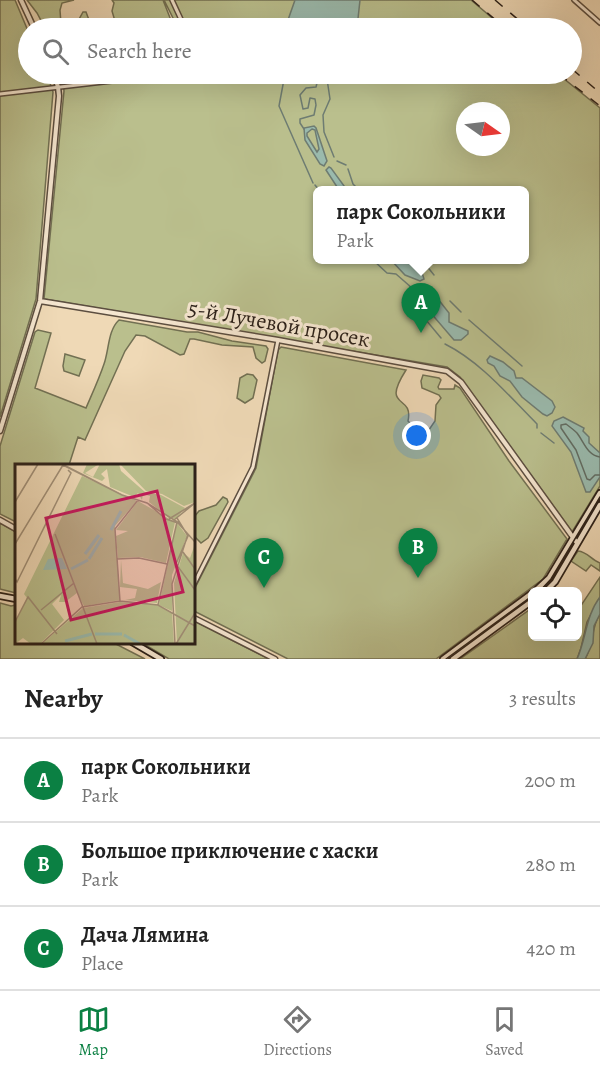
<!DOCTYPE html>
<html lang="en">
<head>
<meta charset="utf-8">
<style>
	:root { --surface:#fff; --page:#f2f2f2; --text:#222; --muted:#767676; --line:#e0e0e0; --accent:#0b8043 }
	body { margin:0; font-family:Alegreya,serif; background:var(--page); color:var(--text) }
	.controls { position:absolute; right:18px; bottom:18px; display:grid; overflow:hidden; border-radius:9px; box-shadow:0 6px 24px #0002 }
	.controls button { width:54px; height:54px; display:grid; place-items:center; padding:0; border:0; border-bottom:2px solid var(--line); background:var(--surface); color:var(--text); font:30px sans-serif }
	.compass { position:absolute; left:456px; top:102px; width:54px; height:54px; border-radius:50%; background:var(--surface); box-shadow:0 6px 24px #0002; rotate:104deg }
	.you { position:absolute; left:417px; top:436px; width:21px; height:21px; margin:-15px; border:4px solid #fff; border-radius:50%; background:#1a73e8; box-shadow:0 0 0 9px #1a73e833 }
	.badge { display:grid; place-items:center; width:39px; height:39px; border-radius:50%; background:var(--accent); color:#fff; font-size:20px; font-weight:700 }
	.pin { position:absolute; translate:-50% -50px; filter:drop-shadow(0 2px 3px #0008) }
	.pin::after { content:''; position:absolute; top:32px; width:21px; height:18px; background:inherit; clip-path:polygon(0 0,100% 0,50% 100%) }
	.popup { position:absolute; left:313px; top:186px; width:216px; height:78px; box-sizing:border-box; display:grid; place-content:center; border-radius:9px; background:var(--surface); filter:drop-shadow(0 2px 4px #0005); font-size:20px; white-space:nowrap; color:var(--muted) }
	.popup b { font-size:22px; color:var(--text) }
	.popup::after { content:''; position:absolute; left:50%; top:100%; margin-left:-12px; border:12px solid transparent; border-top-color:var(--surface) }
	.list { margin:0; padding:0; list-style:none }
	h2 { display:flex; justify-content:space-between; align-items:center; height:78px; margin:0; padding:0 24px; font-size:26px }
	h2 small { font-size:20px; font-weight:400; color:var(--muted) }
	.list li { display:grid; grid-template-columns:39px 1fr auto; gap:18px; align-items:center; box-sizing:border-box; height:84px; padding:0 24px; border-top:2px solid var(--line) }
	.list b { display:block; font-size:22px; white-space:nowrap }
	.list p { margin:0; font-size:20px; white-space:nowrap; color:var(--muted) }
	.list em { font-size:20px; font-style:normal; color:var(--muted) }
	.icon { flex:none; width:33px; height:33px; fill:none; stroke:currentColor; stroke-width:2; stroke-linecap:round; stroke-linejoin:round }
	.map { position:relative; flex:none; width:600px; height:659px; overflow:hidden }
	.search { position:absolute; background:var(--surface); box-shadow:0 6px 24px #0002; left:18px; right:18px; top:18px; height:66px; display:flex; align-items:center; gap:15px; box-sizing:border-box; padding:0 21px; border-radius:33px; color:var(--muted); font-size:22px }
	.sheet { height:330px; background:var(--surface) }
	nav { display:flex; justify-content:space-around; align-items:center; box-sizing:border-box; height:84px; border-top:2px solid var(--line); background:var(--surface); font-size:16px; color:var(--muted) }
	nav a { display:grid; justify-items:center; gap:3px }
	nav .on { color:var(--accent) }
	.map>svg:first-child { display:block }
	.green { fill:#babf8d; stroke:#727053; stroke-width:1.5; fill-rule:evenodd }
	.water { fill:#9abaad; stroke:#6e7c72; stroke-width:1.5; fill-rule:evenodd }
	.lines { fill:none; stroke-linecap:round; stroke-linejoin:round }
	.shore { stroke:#626d63; stroke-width:1.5 }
	.stream { stroke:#6e7c72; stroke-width:1.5 }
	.minor-casing { stroke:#5c4e40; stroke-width:6 }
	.tertiary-casing { stroke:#5c4e40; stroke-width:7 }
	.secondary-casing { stroke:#2b2019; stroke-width:8 }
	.minor { stroke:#f5e6d0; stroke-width:3 }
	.tertiary { stroke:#f5e6d0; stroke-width:4 }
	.secondary { stroke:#f5e6d0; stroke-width:4.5 }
	.tram { stroke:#2b2019; stroke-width:1.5 }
	.rail { stroke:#2b2019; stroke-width:1.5; stroke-dasharray:10 10; stroke-linecap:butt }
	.labels { text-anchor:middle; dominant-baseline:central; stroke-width:6; stroke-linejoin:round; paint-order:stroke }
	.street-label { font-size:22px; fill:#2b2019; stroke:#f5e6d0 }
	.inset-river { fill:none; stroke:#9abaad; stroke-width:3 }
	.inset-road { fill:none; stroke:#a18f77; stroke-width:1.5 }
	.view { fill:#c2185b; fill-opacity:0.15; stroke:#c2185b; stroke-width:3 }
	.inset-edge { fill:none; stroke:#2b2019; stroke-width:3 }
</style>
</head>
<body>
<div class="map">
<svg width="600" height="659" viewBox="0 0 600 659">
	<rect width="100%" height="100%" fill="#efd9b6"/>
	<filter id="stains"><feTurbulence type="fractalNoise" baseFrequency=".00333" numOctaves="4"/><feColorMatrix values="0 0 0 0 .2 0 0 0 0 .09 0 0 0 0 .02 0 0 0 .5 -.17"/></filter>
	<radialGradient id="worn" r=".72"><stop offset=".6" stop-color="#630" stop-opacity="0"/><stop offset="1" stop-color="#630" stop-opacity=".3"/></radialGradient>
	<path class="green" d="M0,0H15L28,31V74H47L53,92L36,299L0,417Z
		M27,0H74L62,3L60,10L61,24L65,25L78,21L83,12H86L92,28H45L37,13Z
		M112,0H163L174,28H117L112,11L114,3Z
		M164,0H471L504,28H178Z
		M140,74H558L600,108V486L572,532L460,377L447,367L44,299L64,91L63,83ZM465,111H501V147H465ZM318,190H524V260H318Z
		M119,320L187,332H198L232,341L266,346L268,349L265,361L262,363L256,358L253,347L222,345L194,339H190L184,354L180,355L145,336L136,335L125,351L85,440L78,437L69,465L16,466V522L0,514V446L35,332L38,330L51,333L35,388L86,408C92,394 99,379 104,364C109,350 108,330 119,320Z
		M281,347L406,370C380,411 414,393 408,421L412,425L410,435L417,441L422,440L435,421L436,405L441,398L439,395L422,388L421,381L423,375L439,378L441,380L438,387L439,389H454L455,385L460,388L509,461L567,539L543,579L436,659H288L194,611V590L256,468L278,350Z
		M65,354L85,360L79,376L64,371L63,366Z
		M247,374L253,375L257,380L253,398L245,403L237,398L240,378Z
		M223,497L227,499L228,502L208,538L201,543L194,536V517L199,511L216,505Z
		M0,523L16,532V593L0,589Z
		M578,551C588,552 591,560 600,563V571L591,565L586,571L571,561Z
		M600,577V597L587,622L581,648L577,659H460L532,608V636H578V610Z
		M0,603L11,606L16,605V642L114,643L145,659H0Z
		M600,614V659H585C594,644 591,627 600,614Z
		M194,621L269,659H169L142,643L194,642Z"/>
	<path class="water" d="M295,0H360L357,28H288V20Z
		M314,126L316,128L327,161L324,166L320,164L305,140L304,128ZM312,129L315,130L319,149L317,152L307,136V133Z
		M329,167L331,168L347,190H339L326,170Z
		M391,260H414L421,269L424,279L420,281L405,275Z
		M431,293L434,294L449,313V322L468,331V334L461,340H454L423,304L427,296Z
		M490,356L503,362L514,371L516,378H522L552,401L555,407L552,413L547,416L543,414L522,397L510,381L500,376L494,366L488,363L487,360Z
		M563,417L584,428L583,431L589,437V443L600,453V477L590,492H586L571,452L552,426L554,421Z
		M600,597V614L594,626L593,643L585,659H577C586,639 586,615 600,597Z"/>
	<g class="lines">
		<path class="shore" d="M600,457C587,455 584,442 577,433C574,430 570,427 566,424L561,425V428L576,450L587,479L590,480L595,475H600"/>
		<path class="stream" d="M285,74L279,106L313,183
			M303,74L304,78L307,80L314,74H316L318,79L316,87L306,88L300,95L303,109L308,108L310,98L315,99L316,105L314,115L300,119V123L304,129
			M329,74L327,79L330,99L323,115L324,132L334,157
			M337,161L346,165
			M348,169L353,184L359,190
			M315,185L319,190
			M373,260L387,273L396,274L412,288
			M422,260L434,275
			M450,301L461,312
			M421,314L441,338
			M469,320L522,366
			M445,344C481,362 509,396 537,424V428
			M541,433L554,443"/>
		<g class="minor-casing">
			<path id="minor" d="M172,0L185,28
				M574,0L600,23
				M0,94L172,74
				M194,584L253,467L278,340"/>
		</g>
		<g class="tertiary-casing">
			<path id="tertiary" d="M21,0L34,28
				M40,301L278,340L447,371L461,382L577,543
				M0,431L40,301L59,96L58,87L54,74
				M0,520L16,529
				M194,618L275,659"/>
		</g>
		<g class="secondary-casing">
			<path id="secondary" d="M534,592L549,578L600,493
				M545,592L555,582L600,505
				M0,596L16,599
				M132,642L161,659
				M443,659L532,593
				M453,659L532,601"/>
		</g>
		<use href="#minor" class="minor"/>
		<use href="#tertiary" class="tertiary"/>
		<use href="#secondary" class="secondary"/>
		<path class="tram" d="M539,592L551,579L600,497
			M446,659L532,596"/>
		<path class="rail" d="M472,0L505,28
			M495,0L528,28
			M572,69L600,93
			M559,74L600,106"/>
	</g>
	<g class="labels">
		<g class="street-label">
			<text transform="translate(279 324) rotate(10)">5-й Лучевой просек</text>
		</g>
	</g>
	<g transform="translate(15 464)">
		<rect width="180" height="180" fill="#efd9b6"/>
		<path d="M72,0H84L70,9L78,13L85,0H104L106,7L130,28L146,31L170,44L161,55L154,54L134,38L135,32L128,30L127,36L123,29L119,33L95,23L92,5L86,10L90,14L87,17L70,10L68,9ZM105,0H180V38L169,42L147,30L131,27ZM67,12L122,37L100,62L105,136L69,142L62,129L50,138H44L46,131L37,140L49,156L25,180H16L8,174L0,180V159L12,134L9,130ZM123,37L160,58L151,99L125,93L103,94L101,72L113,67L101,66ZM162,59L172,72L157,111V147L144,141ZM180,80V180H162L159,119L168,89L175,94ZM106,96L108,119L133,125L146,118L142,139L110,136L120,134L122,125L105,123ZM105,138L143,141L157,149L159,180H27L68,144Z" fill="#babf8d"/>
		<path d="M47,94L52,105L28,106L33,95Z" fill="#9abaad"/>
		<path class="inset-river" d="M96,66L106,47M70,90L84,71M74,95L87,74M56,105L73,96M80,170H107M109,171L125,180M50,177L77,170"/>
		<path class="inset-road" d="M46,0L107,31L132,39L151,55L163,59L180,78M47,0L107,31L132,39L164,59M0,38L23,0M162,54L173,72L161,100L180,126M154,55L180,39M159,56L180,39M40,70L82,180M0,80L48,1M168,88L180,105M102,95L124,94L152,100M0,115L2,118L56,9L53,6M105,137L100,65L123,36M143,141L162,58M26,146L59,119M0,158L13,133L42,170M26,180L67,143L105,137L143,141L180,162M160,180L157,120L173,70M161,180L180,149"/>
		<path class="view" d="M142,27L168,128L56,156L31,54Z"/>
		<rect width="180" height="180" class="inset-edge"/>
	</g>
	<rect width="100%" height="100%" filter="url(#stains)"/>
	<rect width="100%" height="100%" fill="url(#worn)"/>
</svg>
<div class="controls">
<button><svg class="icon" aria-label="locate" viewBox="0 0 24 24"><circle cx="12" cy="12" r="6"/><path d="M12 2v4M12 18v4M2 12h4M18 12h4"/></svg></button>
</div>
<svg class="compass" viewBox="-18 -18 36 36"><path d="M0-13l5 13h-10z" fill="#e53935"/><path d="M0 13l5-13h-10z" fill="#767676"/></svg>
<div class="you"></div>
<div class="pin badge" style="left:421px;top:333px">A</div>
<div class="popup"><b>парк Сокольники</b>Park</div>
<div class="pin badge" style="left:418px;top:578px">B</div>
<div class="pin badge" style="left:264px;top:588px">C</div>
<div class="search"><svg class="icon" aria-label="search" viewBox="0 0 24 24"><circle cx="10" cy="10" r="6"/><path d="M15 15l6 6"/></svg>Search here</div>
</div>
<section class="sheet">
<h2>Nearby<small>3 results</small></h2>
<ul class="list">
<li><span class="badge">A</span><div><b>парк Сокольники</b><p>Park</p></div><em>200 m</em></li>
<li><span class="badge">B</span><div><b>Большое приключение с хаски</b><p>Park</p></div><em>280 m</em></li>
<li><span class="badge">C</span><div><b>Дача Лямина</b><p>Place</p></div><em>420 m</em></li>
</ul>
</section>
<nav>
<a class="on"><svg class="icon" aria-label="map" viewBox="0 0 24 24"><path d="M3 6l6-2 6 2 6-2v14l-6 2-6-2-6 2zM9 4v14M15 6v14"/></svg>Map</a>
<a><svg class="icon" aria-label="directions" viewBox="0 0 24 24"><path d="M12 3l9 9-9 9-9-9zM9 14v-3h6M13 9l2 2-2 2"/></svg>Directions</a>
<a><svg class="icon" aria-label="saved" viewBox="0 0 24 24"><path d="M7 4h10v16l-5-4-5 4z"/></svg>Saved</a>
</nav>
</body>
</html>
